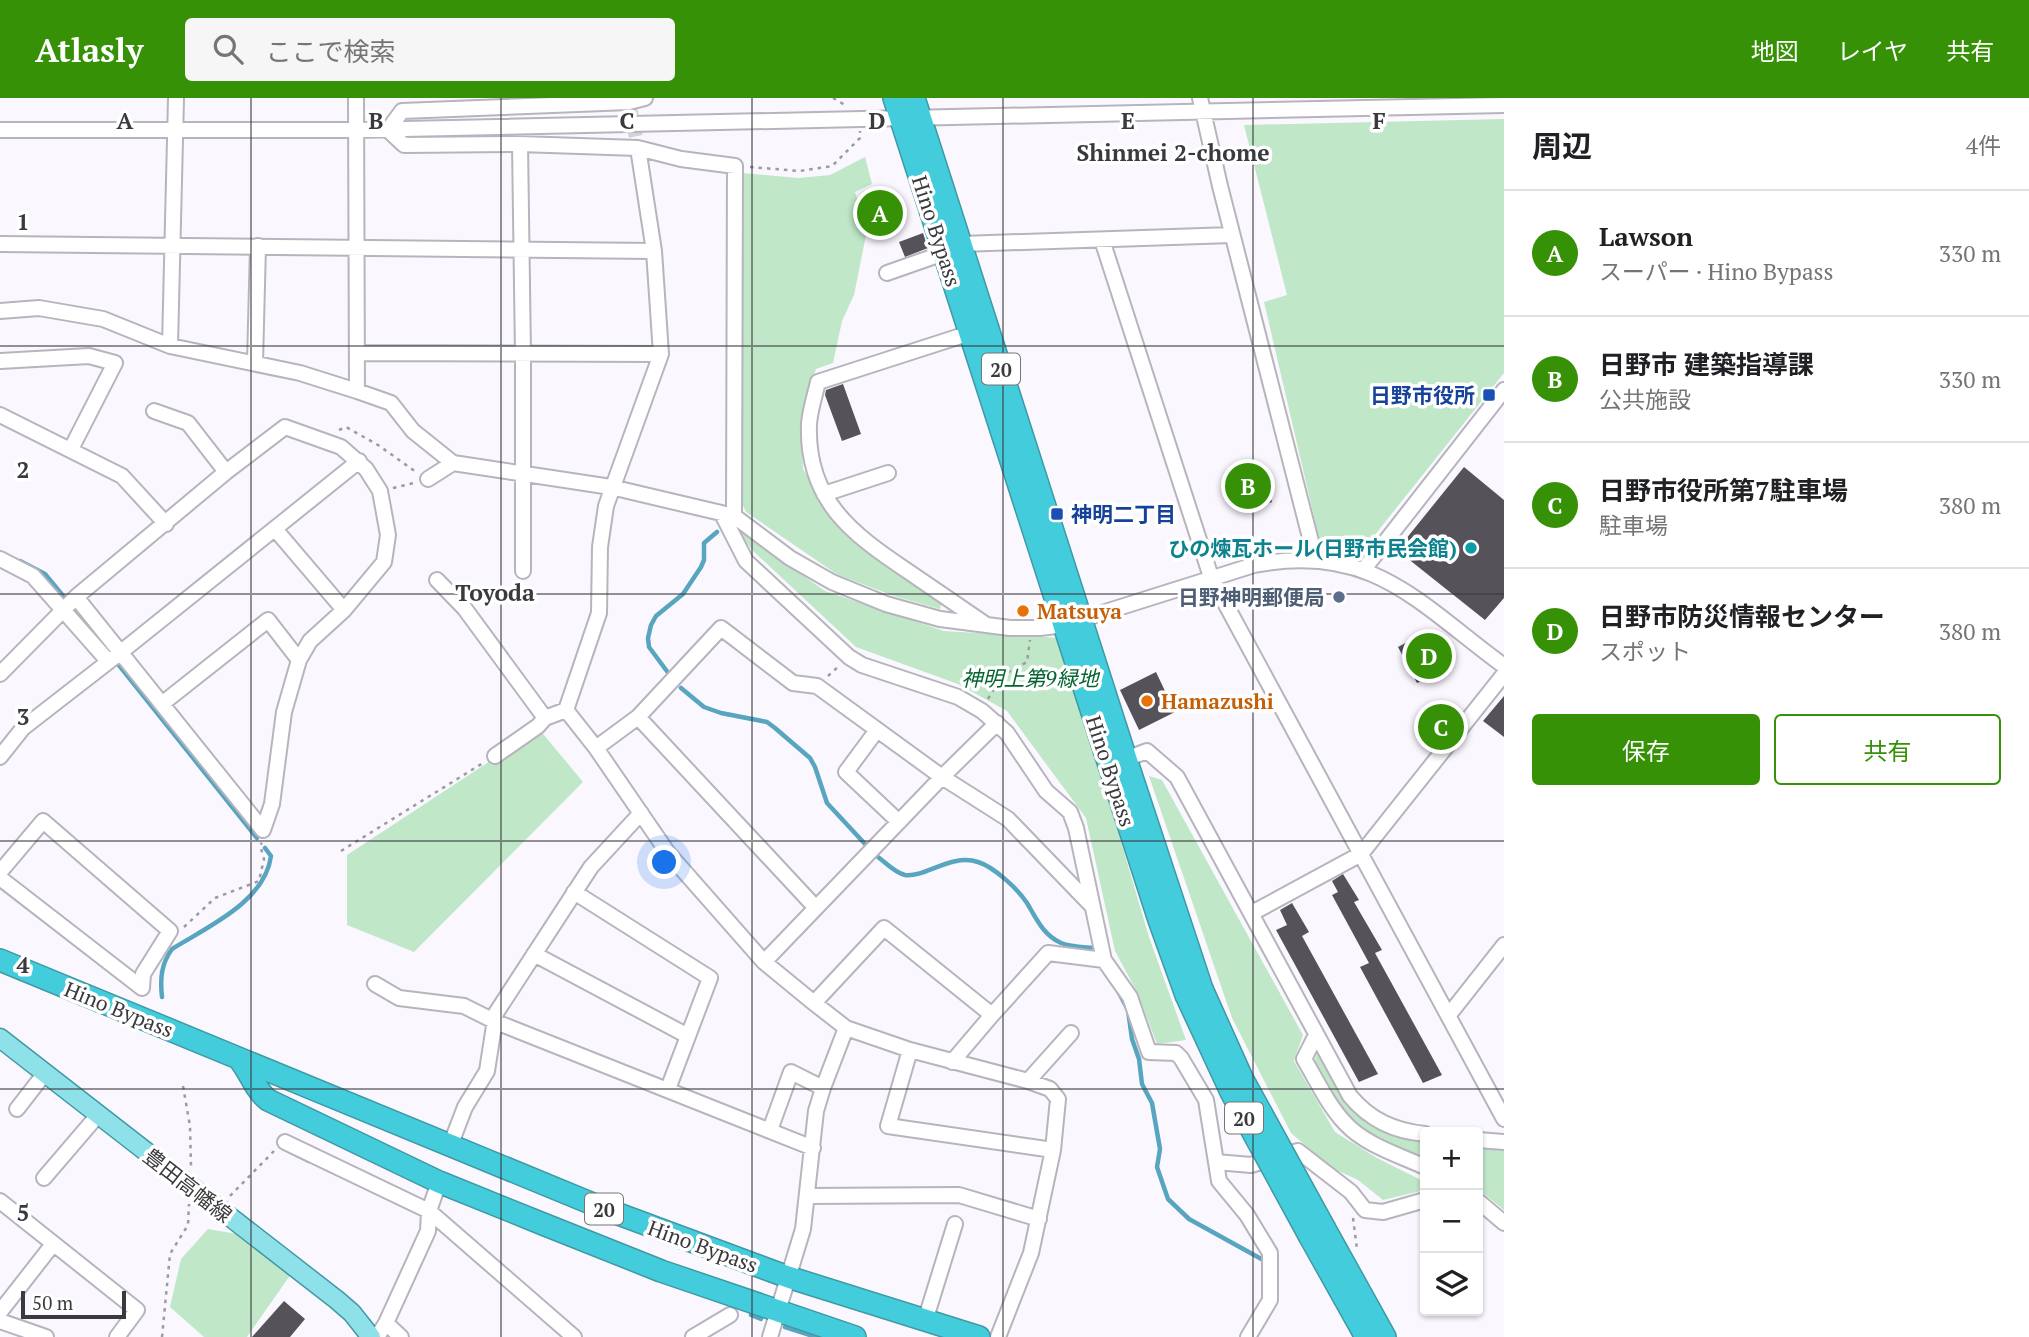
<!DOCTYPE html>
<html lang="ja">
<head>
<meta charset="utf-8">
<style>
	:root { --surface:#fff; --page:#f6f6f6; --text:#202124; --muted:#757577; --line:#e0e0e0; --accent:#369106 }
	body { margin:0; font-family:"PT Serif","Noto Sans JP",serif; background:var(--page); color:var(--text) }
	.controls { position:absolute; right:21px; bottom:21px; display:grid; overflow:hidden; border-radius:7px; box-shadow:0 2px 5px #0004 }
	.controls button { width:63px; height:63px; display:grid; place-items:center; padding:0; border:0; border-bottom:2px solid var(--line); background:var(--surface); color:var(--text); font:35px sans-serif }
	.scale { position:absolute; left:21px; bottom:18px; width:105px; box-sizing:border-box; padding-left:7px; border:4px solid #3a393d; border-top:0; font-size:19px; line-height:24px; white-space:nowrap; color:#3a393d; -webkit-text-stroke:5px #fff; paint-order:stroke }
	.you { position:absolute; left:665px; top:765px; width:24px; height:24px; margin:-18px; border:5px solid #fff; border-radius:50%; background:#1a73e8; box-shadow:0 0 0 10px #1a73e833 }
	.badge { display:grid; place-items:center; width:46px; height:46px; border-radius:50%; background:var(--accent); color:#fff; font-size:23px; font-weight:700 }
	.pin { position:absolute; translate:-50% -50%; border:4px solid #fff; box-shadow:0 2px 7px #0006 }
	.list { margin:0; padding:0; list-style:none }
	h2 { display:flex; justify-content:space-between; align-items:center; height:91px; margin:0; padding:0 28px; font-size:30px }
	h2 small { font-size:23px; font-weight:400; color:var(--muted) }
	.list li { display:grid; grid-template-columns:46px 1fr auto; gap:21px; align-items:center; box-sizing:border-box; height:126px; padding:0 28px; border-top:2px solid var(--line) }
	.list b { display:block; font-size:26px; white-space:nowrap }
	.list p { margin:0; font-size:23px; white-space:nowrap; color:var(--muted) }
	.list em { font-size:23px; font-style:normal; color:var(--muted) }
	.actions { display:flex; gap:14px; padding:21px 28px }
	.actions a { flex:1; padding:16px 0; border:2px solid var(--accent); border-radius:7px; text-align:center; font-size:24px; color:var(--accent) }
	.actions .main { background:var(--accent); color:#fff }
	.icon { flex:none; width:38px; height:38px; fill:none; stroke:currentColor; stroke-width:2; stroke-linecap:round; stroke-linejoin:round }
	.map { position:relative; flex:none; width:1504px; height:1239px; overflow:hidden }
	header { display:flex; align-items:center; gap:42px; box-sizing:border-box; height:98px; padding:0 35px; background:var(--accent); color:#fff }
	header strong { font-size:33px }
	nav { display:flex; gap:38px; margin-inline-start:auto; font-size:24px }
	.search { width:490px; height:63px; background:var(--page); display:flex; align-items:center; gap:18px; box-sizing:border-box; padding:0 24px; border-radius:7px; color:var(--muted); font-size:26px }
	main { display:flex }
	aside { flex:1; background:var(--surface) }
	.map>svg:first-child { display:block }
	.green { fill:#bfe7c8 }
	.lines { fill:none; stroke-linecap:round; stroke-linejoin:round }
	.stream { stroke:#58a5bf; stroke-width:4.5 }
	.building { fill:#55525a }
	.minor-tunnel { stroke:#d4d2d7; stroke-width:14; stroke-dasharray:14 7; stroke-linecap:butt }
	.minor-casing { stroke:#b7b4be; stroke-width:18 }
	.major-casing { stroke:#4099a4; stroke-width:21 }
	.highway-casing { stroke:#4099a4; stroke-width:24 }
	.path { stroke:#9d9ba0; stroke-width:2.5; stroke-dasharray:3.5 5; stroke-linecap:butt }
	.minor { stroke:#fff; stroke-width:14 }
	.major { stroke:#8ee0e9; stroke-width:18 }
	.highway { stroke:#43ccdb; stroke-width:21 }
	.highway-bridge-casing { stroke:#4099a4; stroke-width:24; stroke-linecap:butt }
	.highway-bridge { stroke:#43ccdb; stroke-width:21 }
	.grid { fill:none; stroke:#3a393d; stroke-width:2; stroke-opacity:0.55 }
	.transit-dot { fill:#1a4fb4; stroke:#fff; stroke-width:2.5 }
	.culture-dot { fill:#0f9aa8; stroke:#fff; stroke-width:2.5 }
	.service-dot { fill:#5c6f8a; stroke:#fff; stroke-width:2.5 }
	.food-dot { fill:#e8710a; stroke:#fff; stroke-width:2.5 }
	.labels { text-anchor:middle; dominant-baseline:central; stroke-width:7; stroke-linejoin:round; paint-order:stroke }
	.shield { fill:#fff; stroke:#757477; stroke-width:2 }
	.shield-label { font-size:19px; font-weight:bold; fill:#3a393d }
	.street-label { font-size:21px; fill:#3a393d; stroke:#fff }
	.transit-label { font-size:21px; font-weight:bold; fill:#164399; stroke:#fff; text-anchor:end }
	.culture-label { font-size:21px; font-weight:bold; fill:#0d838f; stroke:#fff; text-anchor:end }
	.service-label { font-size:21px; font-weight:bold; fill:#4e5e75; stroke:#fff; text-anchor:end }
	.food-label { font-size:21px; font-weight:bold; fill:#c56008; stroke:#fff; text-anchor:start }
	.park-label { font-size:21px; font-style:italic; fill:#056431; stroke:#fff }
	.neighbourhood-label { font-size:23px; font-weight:bold; fill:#3a393d; stroke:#fff }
	.grid-label { font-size:23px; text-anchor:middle; font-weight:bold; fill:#3a393d; stroke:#fff; stroke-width:7; stroke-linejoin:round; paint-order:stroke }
</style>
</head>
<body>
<header>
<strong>Atlasly</strong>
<div class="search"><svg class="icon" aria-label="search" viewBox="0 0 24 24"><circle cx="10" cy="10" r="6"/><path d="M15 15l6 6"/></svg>ここで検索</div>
<nav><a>地図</a><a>レイヤ</a><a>共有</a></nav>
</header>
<main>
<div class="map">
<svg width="1504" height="1239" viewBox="0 0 1504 1239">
	<rect width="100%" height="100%" fill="#faf8fe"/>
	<path class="green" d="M1504,21V275L1358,458L1354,459L1322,453L1264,204L1287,197L1244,27Z
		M865,59L872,86L855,94L867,132L854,197L842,223L833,265L816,271L801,321L803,371L835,425L943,500L940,511L894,498L838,477L746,414L743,408L742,75L799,80L830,77Z
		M737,431L825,493L944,533L1061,540L1149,839L1186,942L1157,946L1138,896L1115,853L1086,720L1007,613L958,586L856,549L752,452Z
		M539,631L583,684L414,854L347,827V757Z
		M1149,678L1162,682L1303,937L1294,963L1335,1034L1377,1060L1425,1084V1092L1383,1102L1358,1082L1330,1069L1291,1035L1232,920Z
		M1318,953C1326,968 1344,1005 1355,1014C1373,1030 1402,1040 1425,1043V1062L1370,1035L1348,1021L1314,964Z
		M1478,1050L1504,1053V1112L1478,1091Z
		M208,1131L243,1137L291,1176L247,1239H204L170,1209L181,1161Z"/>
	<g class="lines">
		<path class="stream" d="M20,463L45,476L64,499
			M73,511L93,535
			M118,566L257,740
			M669,576L649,549L648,540L651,527L656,518L683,496L701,469L704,462V445L717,434
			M681,590L704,609L721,615L767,624L775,630L810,660L815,669L827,705L866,747
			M878,759C886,765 895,775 905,777C925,780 951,755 978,764C994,769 1018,791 1027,805C1036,820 1043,837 1061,845C1071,849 1082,849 1093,850
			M1119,895L1128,912L1132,941L1139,961L1142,986L1152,1005L1160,1051L1157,1069L1168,1101L1189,1121L1265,1163V1165
			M162,899C160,881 161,866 172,851C207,829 265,804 271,758L265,750
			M283,1050L309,1063
			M751,1217L761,1221
			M785,1229L816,1239"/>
	</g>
	<path class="building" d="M881,91L896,132L878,139L863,97Z
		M923,135L928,150L905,159L899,144Z
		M843,286L861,336L842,343L825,297L826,292Z
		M1251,365L1254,375L1261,372L1272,404L1246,413L1233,371Z
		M1464,369L1504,402V500L1485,522L1397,452Z
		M1430,532L1435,541L1439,539L1441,544L1445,542L1455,560L1452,561L1454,566L1417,585L1398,549Z
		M1156,574L1175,614L1139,632L1120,592Z
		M1504,598V639L1483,623Z
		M1343,776L1359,802L1354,804L1382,852L1375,855L1442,977L1423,985L1360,869L1369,865L1332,797L1338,794L1332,783Z
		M1292,805L1309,834L1302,838L1378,976L1359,984L1276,832L1287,827L1280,812Z
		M284,1203L305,1221L290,1239H252Z"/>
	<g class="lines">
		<path class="minor-tunnel" d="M629,4L638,50"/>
		<g class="minor-casing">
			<path id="minor" d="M356,0L357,293
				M645,0L629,4L402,13L388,32L404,47L520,46L638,50L654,153L661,256L606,408L600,449L599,515L566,612L596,650L668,755L764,864L814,905L846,930L910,952L1028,983L1050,991L1058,1001L1053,1052L1031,1155L998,1239
				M1200,0L1220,88L1316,463
				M0,32H356L1504,7
				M520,46L523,257V473
				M638,50L681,61L735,68L734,418
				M1102,142L1211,479L1504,1021
				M0,146L654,153
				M961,146L1232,137
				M887,175L944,155
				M0,213L39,210L103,221L170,248L300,275L357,293L391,305L413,333L453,365L611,389L734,418L790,460L832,484L886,506L940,521L1010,530H1040L1064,527L1254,467C1372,444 1418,505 1504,568
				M970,235L818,284C815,297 810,312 809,326C806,402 852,436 909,474C934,491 960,509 985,526
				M170,248L176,0
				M357,255L661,256
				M0,263L89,258L115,265L71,351
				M255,265L258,148
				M154,313L188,325L226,374
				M0,317L122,378L166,426
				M428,381L453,365
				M824,396L888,375
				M722,416L746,463L849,559L862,567L958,599L982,613L1007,635L1046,693L1070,714L1076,730L1104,862L1130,899L1149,954L1176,955L1181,960L1206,1002L1219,1083L1247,1117L1270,1155V1202L1248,1239
				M275,431L344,512
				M0,461L33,478L108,563
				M1364,471L1504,292
				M437,482L465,511L545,620L566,612
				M76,499L263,732
				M0,576L76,499L226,374L285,329L341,349L366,371L380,393L388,437L384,464L344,512L310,543L299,562L284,614L272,706L263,732
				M163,605L268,522L299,562
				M638,619L816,810
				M877,632L846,674L899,724
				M596,650L638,619L721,530L793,585L817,588L942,679L1008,721L1092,808
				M495,658L538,628L545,620
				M0,659L23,630L121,554L359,363
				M1126,661L1147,653L1177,679L1350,998C1370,1022 1394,1033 1425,1036
				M0,774L43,723L170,833L143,876L142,890
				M0,780L142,890
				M574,794L710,880L668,991
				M1252,815L1361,756L1504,576
				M534,856L688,938
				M764,864L942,679L997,625
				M375,886L399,900L464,908L496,924L813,1050
				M814,905L884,830L992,917L952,964
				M992,917L1048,855L1104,862
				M1448,918L1504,847
				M1316,937L1304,961C1317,983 1328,1007 1345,1025C1365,1047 1399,1057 1425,1069
				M910,952L888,1028L1053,1052
				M1028,983L1071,935
				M17,1011L45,975
				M770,1032L791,974L823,990
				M1478,1042L1504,1044
				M285,1044L429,1113L574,1239
				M450,1048L465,1009L487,973L496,915L591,769L641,715
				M1216,1064L1251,1067L1298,1053L1351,1094L1365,1112L1383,1114L1425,1102
				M44,1080L98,1017
				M808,1098L959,1097L1039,1121
				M0,1103L137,1212L117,1239
				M1478,1103L1504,1125
				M0,1214L53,1146
				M0,1223L46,1239
				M925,1223L955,1126
				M386,1225L401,1239
				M377,1239L386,1225L428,1133L429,1113L439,1084
				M693,1239L730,1217
				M770,1239L803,1131L816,1013L823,990L846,930"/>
		</g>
		<g class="major-casing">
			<path id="major" d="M0,940L337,1202L352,1215L371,1239"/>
		</g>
		<g class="highway-casing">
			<path id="highway" d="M894,0L1159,822L1186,897
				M914,0L1126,661L1202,891
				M0,862L605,1111L788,1179L979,1239
				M239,961C250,974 255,992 268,1002L439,1084L543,1126L661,1173L855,1239
				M1325,1131L1385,1239
				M1310,1139L1366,1239"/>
		</g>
		<path class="path" d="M833,0L845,7
			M750,69L800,73L832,68L860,40V33
			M339,332L346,329L378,347L416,374
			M393,390L414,385
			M828,578L839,568
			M988,601L1001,578L1027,564L1030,542
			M341,753L483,665
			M184,829L215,800L259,783L264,761L260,747L262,745
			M183,988L190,1028L191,1068
			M230,1098L274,1053
			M1353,1120L1357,1151
			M162,1239L170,1156L188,1127L189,1106"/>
		<use href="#minor" class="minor"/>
		<use href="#major" class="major"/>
		<use href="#highway" class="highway"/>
		<g class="highway-bridge-casing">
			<path id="highway-bridge" d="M1202,891L1242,980L1325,1131
				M1186,897L1231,994L1310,1139"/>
		</g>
		<use href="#highway-bridge" class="highway-bridge"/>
	</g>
	<path class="grid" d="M251,0V1239M501,0V1239M752,0V1239M1003,0V1239M1253,0V1239M0,248H1504M0,496H1504M0,743H1504M0,991H1504"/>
	<g class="transit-dot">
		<rect x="1482" y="290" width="14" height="14" rx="3.5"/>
		<rect x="1050" y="409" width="14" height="14" rx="3.5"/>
	</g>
	<circle class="culture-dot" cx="1471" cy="450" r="7"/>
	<circle class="service-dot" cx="1339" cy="499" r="7"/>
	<g class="food-dot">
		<circle cx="1023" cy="513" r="7"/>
		<circle cx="1147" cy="603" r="7"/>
	</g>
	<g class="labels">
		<g class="shield">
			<rect x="982" y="255.5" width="38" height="31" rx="5"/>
			<rect x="1225" y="1004.5" width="38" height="31" rx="5"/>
			<rect x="585" y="1095.5" width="38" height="31" rx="5"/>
		</g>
		<g class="shield-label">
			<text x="1001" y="271">20</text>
			<text x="1244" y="1020">20</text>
			<text x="604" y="1111">20</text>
		</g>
		<g class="street-label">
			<text transform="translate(937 133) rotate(72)">Hino Bypass</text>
			<text transform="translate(1111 673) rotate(72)">Hino Bypass</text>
			<text transform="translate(119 911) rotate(22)">Hino Bypass</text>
			<text transform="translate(188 1087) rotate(38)">豊田高幡線</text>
			<text transform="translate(703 1148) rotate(20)">Hino Bypass</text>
		</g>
		<g class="transit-label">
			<text x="1475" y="297">日野市役所</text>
			<text x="1071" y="416" text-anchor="start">神明二丁目</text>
		</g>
		<g class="culture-label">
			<text x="1457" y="450">ひの煉瓦ホール(日野市民会館)</text>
		</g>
		<g class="service-label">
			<text x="1325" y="499">日野神明郵便局</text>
		</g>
		<g class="food-label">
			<text x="1037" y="513">Matsuya</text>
			<text x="1161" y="603">Hamazushi</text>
		</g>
		<g class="park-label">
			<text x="1030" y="580">神明上第9緑地</text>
		</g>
		<g class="neighbourhood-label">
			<text x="1173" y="54">Shinmei 2-chome</text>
			<text x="495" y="494">Toyoda</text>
		</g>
	</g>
	<g class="grid-label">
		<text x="125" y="31">A</text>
		<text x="376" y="31">B</text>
		<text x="627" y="31">C</text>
		<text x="877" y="31">D</text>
		<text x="1128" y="31">E</text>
		<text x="1379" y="31">F</text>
		<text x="23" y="132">1</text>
		<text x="23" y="380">2</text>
		<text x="23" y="627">3</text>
		<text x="23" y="875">4</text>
		<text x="23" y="1123">5</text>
	</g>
</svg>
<div class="controls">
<button>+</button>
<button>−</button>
<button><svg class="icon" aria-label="layers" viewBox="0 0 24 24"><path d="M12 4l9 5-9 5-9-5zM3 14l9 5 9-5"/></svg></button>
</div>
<div class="scale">50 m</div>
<div class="you"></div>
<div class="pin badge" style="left:880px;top:115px">A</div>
<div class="pin badge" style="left:1248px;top:388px">B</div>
<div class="pin badge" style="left:1441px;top:629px">C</div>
<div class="pin badge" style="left:1429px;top:558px">D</div>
</div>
<aside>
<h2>周辺<small>4件</small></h2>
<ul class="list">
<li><span class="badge">A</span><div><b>Lawson</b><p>スーパー · Hino Bypass</p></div><em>330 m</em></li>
<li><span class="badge">B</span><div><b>日野市 建築指導課</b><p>公共施設</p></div><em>330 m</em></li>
<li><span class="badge">C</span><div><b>日野市役所第7駐車場</b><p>駐車場</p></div><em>380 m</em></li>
<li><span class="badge">D</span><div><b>日野市防災情報センター</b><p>スポット</p></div><em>380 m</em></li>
</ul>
<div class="actions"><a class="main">保存</a><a>共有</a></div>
</aside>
</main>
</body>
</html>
